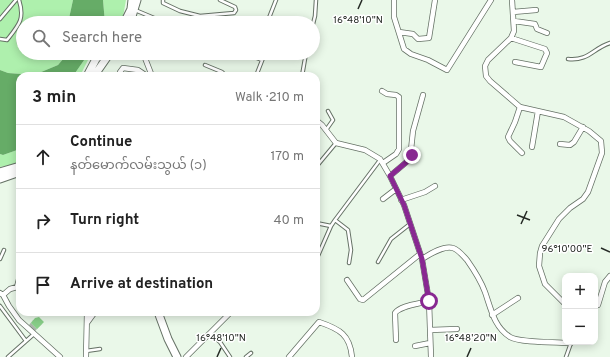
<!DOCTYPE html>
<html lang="en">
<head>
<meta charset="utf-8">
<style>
	:root { --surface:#fff; --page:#f2f2f2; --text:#222; --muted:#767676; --line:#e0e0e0 }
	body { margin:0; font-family:Overpass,"Noto Sans Myanmar",sans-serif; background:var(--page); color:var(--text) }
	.controls { position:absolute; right:12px; bottom:12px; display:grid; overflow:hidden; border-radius:8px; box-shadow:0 2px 10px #0003 }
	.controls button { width:36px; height:36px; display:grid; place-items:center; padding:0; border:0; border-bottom:1px solid var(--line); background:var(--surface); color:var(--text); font:20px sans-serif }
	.stop { position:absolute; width:12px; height:12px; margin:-9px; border:3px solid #882891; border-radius:50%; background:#fff }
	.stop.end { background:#882891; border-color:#fff; box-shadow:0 1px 4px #0008 }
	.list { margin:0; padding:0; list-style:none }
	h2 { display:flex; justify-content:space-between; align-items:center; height:52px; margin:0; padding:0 16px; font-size:17px }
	h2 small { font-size:13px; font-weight:400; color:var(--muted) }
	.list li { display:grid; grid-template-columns:26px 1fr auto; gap:12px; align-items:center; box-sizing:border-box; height:64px; padding:0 16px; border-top:1px solid var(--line) }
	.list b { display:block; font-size:15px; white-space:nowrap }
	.list p { margin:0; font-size:13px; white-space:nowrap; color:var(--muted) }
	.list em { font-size:13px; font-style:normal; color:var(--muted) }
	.icon { flex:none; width:22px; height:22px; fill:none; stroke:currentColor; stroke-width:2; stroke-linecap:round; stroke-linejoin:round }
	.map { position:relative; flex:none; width:610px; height:357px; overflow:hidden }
	.search { position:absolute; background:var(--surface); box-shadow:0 2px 10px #0003; left:16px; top:16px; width:304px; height:44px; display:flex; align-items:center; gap:10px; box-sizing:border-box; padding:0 14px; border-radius:22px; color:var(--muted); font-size:15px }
	.panel { position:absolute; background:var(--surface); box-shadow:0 2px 10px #0003; left:16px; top:72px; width:304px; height:244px; border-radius:12px }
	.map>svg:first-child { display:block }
	.green { fill:#aef0ad }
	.water { fill:#66ac67 }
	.building { fill:#88cf88; filter:url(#shadow) }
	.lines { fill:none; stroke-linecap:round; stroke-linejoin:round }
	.service-casing { stroke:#657165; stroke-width:4.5 }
	.minor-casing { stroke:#657165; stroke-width:6 }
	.secondary-casing { stroke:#657165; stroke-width:9 }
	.primary-casing { stroke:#657165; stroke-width:9 }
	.service { stroke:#fff; stroke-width:2.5 }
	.minor { stroke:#fff; stroke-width:4.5 }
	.secondary { stroke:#fff; stroke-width:7 }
	.primary { stroke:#fff; stroke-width:7 }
	.route { stroke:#882891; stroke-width:5 }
	.ticks { fill:none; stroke:#252a25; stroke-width:1.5 }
	.ticks-label { font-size:10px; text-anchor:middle; fill:#252a25; stroke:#fff; stroke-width:3; stroke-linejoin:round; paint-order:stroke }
</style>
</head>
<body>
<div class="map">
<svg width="610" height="357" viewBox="0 0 610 357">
	<defs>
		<filter id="shadow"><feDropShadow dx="-2" dy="2" stdDeviation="0" flood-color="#0004"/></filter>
	</defs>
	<rect width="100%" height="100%" fill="#eaf8e9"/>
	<path class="green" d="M0,0H73L68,23H23V53H65L64,58L58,65L34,75L8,73L0,70Z
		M103,0H126L123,17L118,23H105Z
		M89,53H94L88,60L80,76H73Z
		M20,149V163L0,167V154L3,155Z"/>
	<path class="water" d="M73,0H103L105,23H68Z
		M65,53H89L73,76H20V149L3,155L0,154V70L8,73L34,75L58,65L64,58Z"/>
	<path class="building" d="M23,32V47H21L18,40L20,33Z
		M39,317L44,322L37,329L31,323L35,318Z"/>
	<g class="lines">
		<g class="service-casing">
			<path id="service" d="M163,0V3L180,11L200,16L234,13L236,10L235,7L220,0
				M135,10L166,23
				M0,19L16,0
				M267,23L276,0
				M313,24L315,16L316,0
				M0,39L7,40C19,25 25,19 19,0
				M244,53L262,60
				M568,59C589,61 592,49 610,43
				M205,65L222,72L226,76
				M256,76L265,53
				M302,76L306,53
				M326,130L333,120L328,111
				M316,167L336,143
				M316,223L331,226L335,220
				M317,258L331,226
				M0,259L4,250
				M378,262L391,239L410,224
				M349,263L351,250L348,230L335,220L380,160
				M0,306L26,341
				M210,333L220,342L230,357
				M86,351L100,349
				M8,357L34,334
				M246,357L251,353
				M566,357L571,343"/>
		</g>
		<g class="minor-casing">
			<path id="minor" d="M394,0V17L404,49L411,54L428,60L447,70L491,0
				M512,0L514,31L511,38L488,60L485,66L486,76L490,81L520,107L564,117L589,131L601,141L602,153L588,192L583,199L570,208L559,219L542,246L540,253L539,266L545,284L565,304
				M513,12L536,10
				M514,21L535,24L537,29L547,33
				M399,32L413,34L418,39L429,38L435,0
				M511,38L545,49L547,53L541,67L515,62
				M143,53L152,76
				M119,76L120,72L123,68L138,70L147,76
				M382,91L387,94L396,95L399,97V149L396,154L383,163
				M520,107L515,122L508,137L510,141L522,153
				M316,120L322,125L336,143L365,150L380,159L390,176L404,205L422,259L429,301L431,357
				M560,144L570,145L574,142L583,127
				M532,147L538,111
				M390,176L410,159L413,131L423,95
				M383,199L396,189
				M401,200L425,192L435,186
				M422,259C430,254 444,245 453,248C459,250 463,256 467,260C474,270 481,281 485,292C491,309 494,327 510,337C520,343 557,342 571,343L572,342
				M347,280L360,299L363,300L420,254
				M0,293L3,295L9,306L19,320L60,357
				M3,295L10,289L17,287L20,275
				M598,305L605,282L610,276
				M492,315L518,298
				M87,323L95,312
				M430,330L457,329
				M396,340L395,313C401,305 419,304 429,301
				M415,346L430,343
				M86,357L87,312
				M186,357L231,312
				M289,357L319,322C340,329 350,335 352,357"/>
		</g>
		<g class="secondary-casing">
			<path id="secondary" d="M158,312L168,339L177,357"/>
		</g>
		<g class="primary-casing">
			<path id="primary" d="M124,23L131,9L132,0
				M130,23L137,0
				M87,76L96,59L102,53
				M94,76L110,53
				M0,172L20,166
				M0,179L20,172"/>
		</g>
		<use href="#service" class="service"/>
		<use href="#minor" class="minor"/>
		<use href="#secondary" class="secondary"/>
		<use href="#primary" class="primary"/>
	</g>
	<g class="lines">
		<path class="route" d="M412,155L410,159L390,176L404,205L422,259L429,301"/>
	</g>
	<path class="ticks" d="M358,9L362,0M517,215L530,220M521,224L527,211M601,248L610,252M217,357L221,348M467,357L471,348"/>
	<g class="ticks-label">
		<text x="358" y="23">16°48'10"N</text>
		<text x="567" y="252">96°10'00"E</text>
		<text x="221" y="341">16°48'10"N</text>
		<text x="471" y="341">16°48'20"N</text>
	</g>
</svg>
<div class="controls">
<button>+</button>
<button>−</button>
</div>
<div class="stop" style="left:429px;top:301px"></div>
<div class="stop end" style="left:412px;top:155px"></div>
<div class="search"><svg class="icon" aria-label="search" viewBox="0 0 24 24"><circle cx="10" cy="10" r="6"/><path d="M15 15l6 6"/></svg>Search here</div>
<section class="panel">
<h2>3 min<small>Walk · 210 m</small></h2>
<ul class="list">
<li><svg class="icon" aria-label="ahead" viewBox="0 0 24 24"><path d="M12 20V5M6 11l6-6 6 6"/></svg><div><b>Continue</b><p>နတ်မောက်လမ်းသွယ် (၁)</p></div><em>170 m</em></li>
<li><svg class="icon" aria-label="right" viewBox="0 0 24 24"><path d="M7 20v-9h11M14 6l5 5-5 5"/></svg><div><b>Turn right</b></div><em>40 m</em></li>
<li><svg class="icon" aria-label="arrive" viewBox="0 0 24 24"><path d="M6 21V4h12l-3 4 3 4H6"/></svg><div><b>Arrive at destination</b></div></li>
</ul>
</section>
</div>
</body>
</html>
